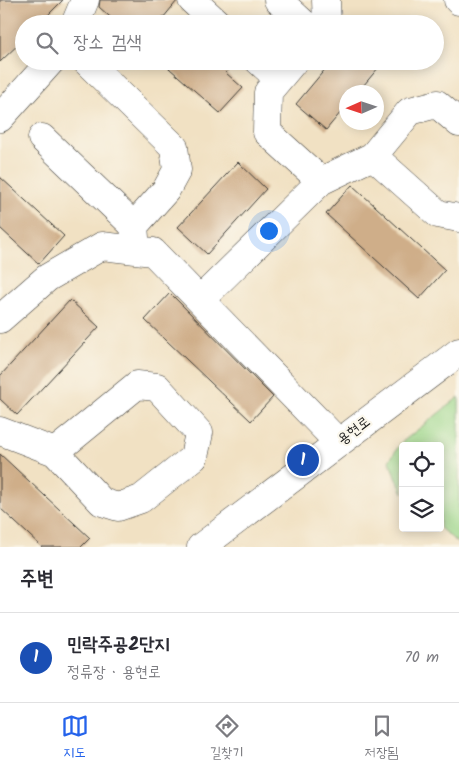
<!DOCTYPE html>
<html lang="ko">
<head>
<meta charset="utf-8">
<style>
	:root { --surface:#fff; --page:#f7f7f7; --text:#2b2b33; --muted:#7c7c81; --line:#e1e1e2; --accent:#2563eb }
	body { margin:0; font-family:Kalam,"Poor Story",sans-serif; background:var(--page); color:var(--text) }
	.controls { position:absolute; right:15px; bottom:15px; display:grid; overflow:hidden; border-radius:5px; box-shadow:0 2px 12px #0003 }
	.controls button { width:45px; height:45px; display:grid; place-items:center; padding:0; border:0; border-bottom:1px solid var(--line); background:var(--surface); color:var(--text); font:25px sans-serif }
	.compass { position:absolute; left:339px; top:85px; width:45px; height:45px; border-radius:50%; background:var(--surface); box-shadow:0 2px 12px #0003; rotate:267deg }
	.you { position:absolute; left:268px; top:230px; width:18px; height:18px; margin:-12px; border:4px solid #fff; border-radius:50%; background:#1a73e8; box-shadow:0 0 0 8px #1a73e833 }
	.badge { display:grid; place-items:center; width:32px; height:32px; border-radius:50%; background:var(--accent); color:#fff; font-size:16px; font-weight:700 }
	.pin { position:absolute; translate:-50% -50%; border:2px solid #fff; box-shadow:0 1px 5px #0006 }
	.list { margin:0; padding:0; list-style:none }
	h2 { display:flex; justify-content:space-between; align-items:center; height:65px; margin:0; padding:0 20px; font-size:21px }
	h2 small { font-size:16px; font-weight:400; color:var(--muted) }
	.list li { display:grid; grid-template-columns:32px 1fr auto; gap:15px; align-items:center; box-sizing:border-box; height:90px; padding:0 20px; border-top:1px solid var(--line) }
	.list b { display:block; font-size:19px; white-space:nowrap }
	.list p { margin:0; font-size:16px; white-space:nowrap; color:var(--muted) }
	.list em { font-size:16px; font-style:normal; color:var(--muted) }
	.icon { flex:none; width:28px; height:28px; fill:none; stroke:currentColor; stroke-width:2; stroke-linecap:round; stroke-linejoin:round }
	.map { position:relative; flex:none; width:459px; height:547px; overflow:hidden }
	.search { position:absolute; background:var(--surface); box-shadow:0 2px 12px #0003; left:15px; right:15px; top:15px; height:55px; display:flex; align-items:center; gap:12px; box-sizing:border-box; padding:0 18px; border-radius:28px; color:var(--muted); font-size:19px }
	.sheet { height:155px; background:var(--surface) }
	nav { display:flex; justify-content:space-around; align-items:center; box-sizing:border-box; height:70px; border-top:1px solid var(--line); background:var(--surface); font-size:14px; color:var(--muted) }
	nav a { display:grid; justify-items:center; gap:2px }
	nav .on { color:var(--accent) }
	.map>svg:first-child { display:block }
	.green { fill:#9cd689; stroke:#5c7952 }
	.building { fill:#cfae89 }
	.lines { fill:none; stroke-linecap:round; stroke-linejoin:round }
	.minor-casing { stroke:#3c3a35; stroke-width:29 }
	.major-casing { stroke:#3c3a35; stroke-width:29 }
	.minor { stroke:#fff; stroke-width:28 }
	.major { stroke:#fff; stroke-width:28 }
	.labels { text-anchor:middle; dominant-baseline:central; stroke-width:4.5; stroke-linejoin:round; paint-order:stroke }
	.street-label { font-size:15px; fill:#1c1c1c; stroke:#fbf7ec }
</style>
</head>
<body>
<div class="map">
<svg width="459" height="547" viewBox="0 0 459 547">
	<rect width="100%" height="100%" fill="#fbf7ec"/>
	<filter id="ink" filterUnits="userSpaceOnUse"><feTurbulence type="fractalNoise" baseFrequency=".02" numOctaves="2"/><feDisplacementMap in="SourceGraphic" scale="10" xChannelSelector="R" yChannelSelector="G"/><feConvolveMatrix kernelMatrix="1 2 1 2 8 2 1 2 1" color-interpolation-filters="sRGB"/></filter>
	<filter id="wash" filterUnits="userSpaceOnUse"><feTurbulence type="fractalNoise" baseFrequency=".0096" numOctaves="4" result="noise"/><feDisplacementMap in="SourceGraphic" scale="20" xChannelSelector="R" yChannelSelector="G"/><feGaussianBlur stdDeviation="1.12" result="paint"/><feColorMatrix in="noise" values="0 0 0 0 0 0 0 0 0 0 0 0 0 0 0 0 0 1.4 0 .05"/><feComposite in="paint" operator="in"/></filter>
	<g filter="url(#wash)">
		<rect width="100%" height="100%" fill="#f1e1c3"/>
		<path class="green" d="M459,397V544L440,528V446H403V493L389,461L401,443Z"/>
		<g id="blocks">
			<path class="building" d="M0,0H63L39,24H24V39L0,62Z
				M100,0H177V1L158,24H118L99,7Z
				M161,61H237L226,73L243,88L220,113Z
				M332,61H384L358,92H346V106L326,130L296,104Z
				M238,162L266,189L207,254L178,227Z
				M0,177L64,236L39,264L0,228Z
				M352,185L445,270L419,299L326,214Z
				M170,293L273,397L251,421L145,320Z
				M70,300L99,327L17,415L0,399V376Z
				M0,454L90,538L81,547H42L0,508Z"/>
		</g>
	</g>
	<g filter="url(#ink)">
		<use href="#blocks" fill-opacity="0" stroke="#3c3a35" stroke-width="1"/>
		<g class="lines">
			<g class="minor-casing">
				<path id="minor" d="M192,0L218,24
					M278,0L304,24
					M326,0L327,24
					M75,24L85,0
					M86,61L174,147L177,170L166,190L134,226L136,250
					M259,61L279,79
					M294,61L268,92L267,132L321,181
					M0,118L51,61
					M42,138L134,226
					M373,156L438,214L459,218
					M200,300L321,181L373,156L410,111L437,104L459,123
					M0,319L47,278L102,246L153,252L339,443
					M0,431L55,452L102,502L118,507L141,499L194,457L199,433L157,387L137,385L55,452
					M201,547L459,352"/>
			</g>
			<g class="major-casing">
				<path id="major" d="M458,0L459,1"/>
			</g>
			<use href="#minor" class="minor"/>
			<use href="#major" class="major"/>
		</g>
	</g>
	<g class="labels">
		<g class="street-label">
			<text transform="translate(354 431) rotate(-37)">용현로</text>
		</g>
	</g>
</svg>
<div class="controls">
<button><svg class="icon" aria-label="locate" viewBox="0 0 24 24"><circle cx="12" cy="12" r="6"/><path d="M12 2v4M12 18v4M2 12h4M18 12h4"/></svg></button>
<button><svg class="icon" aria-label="layers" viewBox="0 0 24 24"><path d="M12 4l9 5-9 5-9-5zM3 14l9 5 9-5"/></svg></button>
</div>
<svg class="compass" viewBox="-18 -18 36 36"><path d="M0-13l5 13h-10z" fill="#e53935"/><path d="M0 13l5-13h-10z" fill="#7c7c81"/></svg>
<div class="you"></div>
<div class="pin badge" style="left:303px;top:460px;background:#1a4fb4">1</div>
<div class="search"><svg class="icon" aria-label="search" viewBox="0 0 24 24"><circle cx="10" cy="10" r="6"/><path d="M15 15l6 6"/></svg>장소 검색</div>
</div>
<section class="sheet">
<h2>주변<small></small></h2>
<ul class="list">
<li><span class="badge" style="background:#1a4fb4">1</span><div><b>민락주공2단지</b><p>정류장 · 용현로</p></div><em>70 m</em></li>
</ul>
</section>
<nav>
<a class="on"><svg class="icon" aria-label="map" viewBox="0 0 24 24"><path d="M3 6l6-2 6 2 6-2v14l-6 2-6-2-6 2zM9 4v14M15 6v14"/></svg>지도</a>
<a><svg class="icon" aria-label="directions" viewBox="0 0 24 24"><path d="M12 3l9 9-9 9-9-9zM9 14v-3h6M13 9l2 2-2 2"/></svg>길찾기</a>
<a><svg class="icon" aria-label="saved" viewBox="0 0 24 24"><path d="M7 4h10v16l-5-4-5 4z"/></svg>저장됨</a>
</nav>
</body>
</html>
